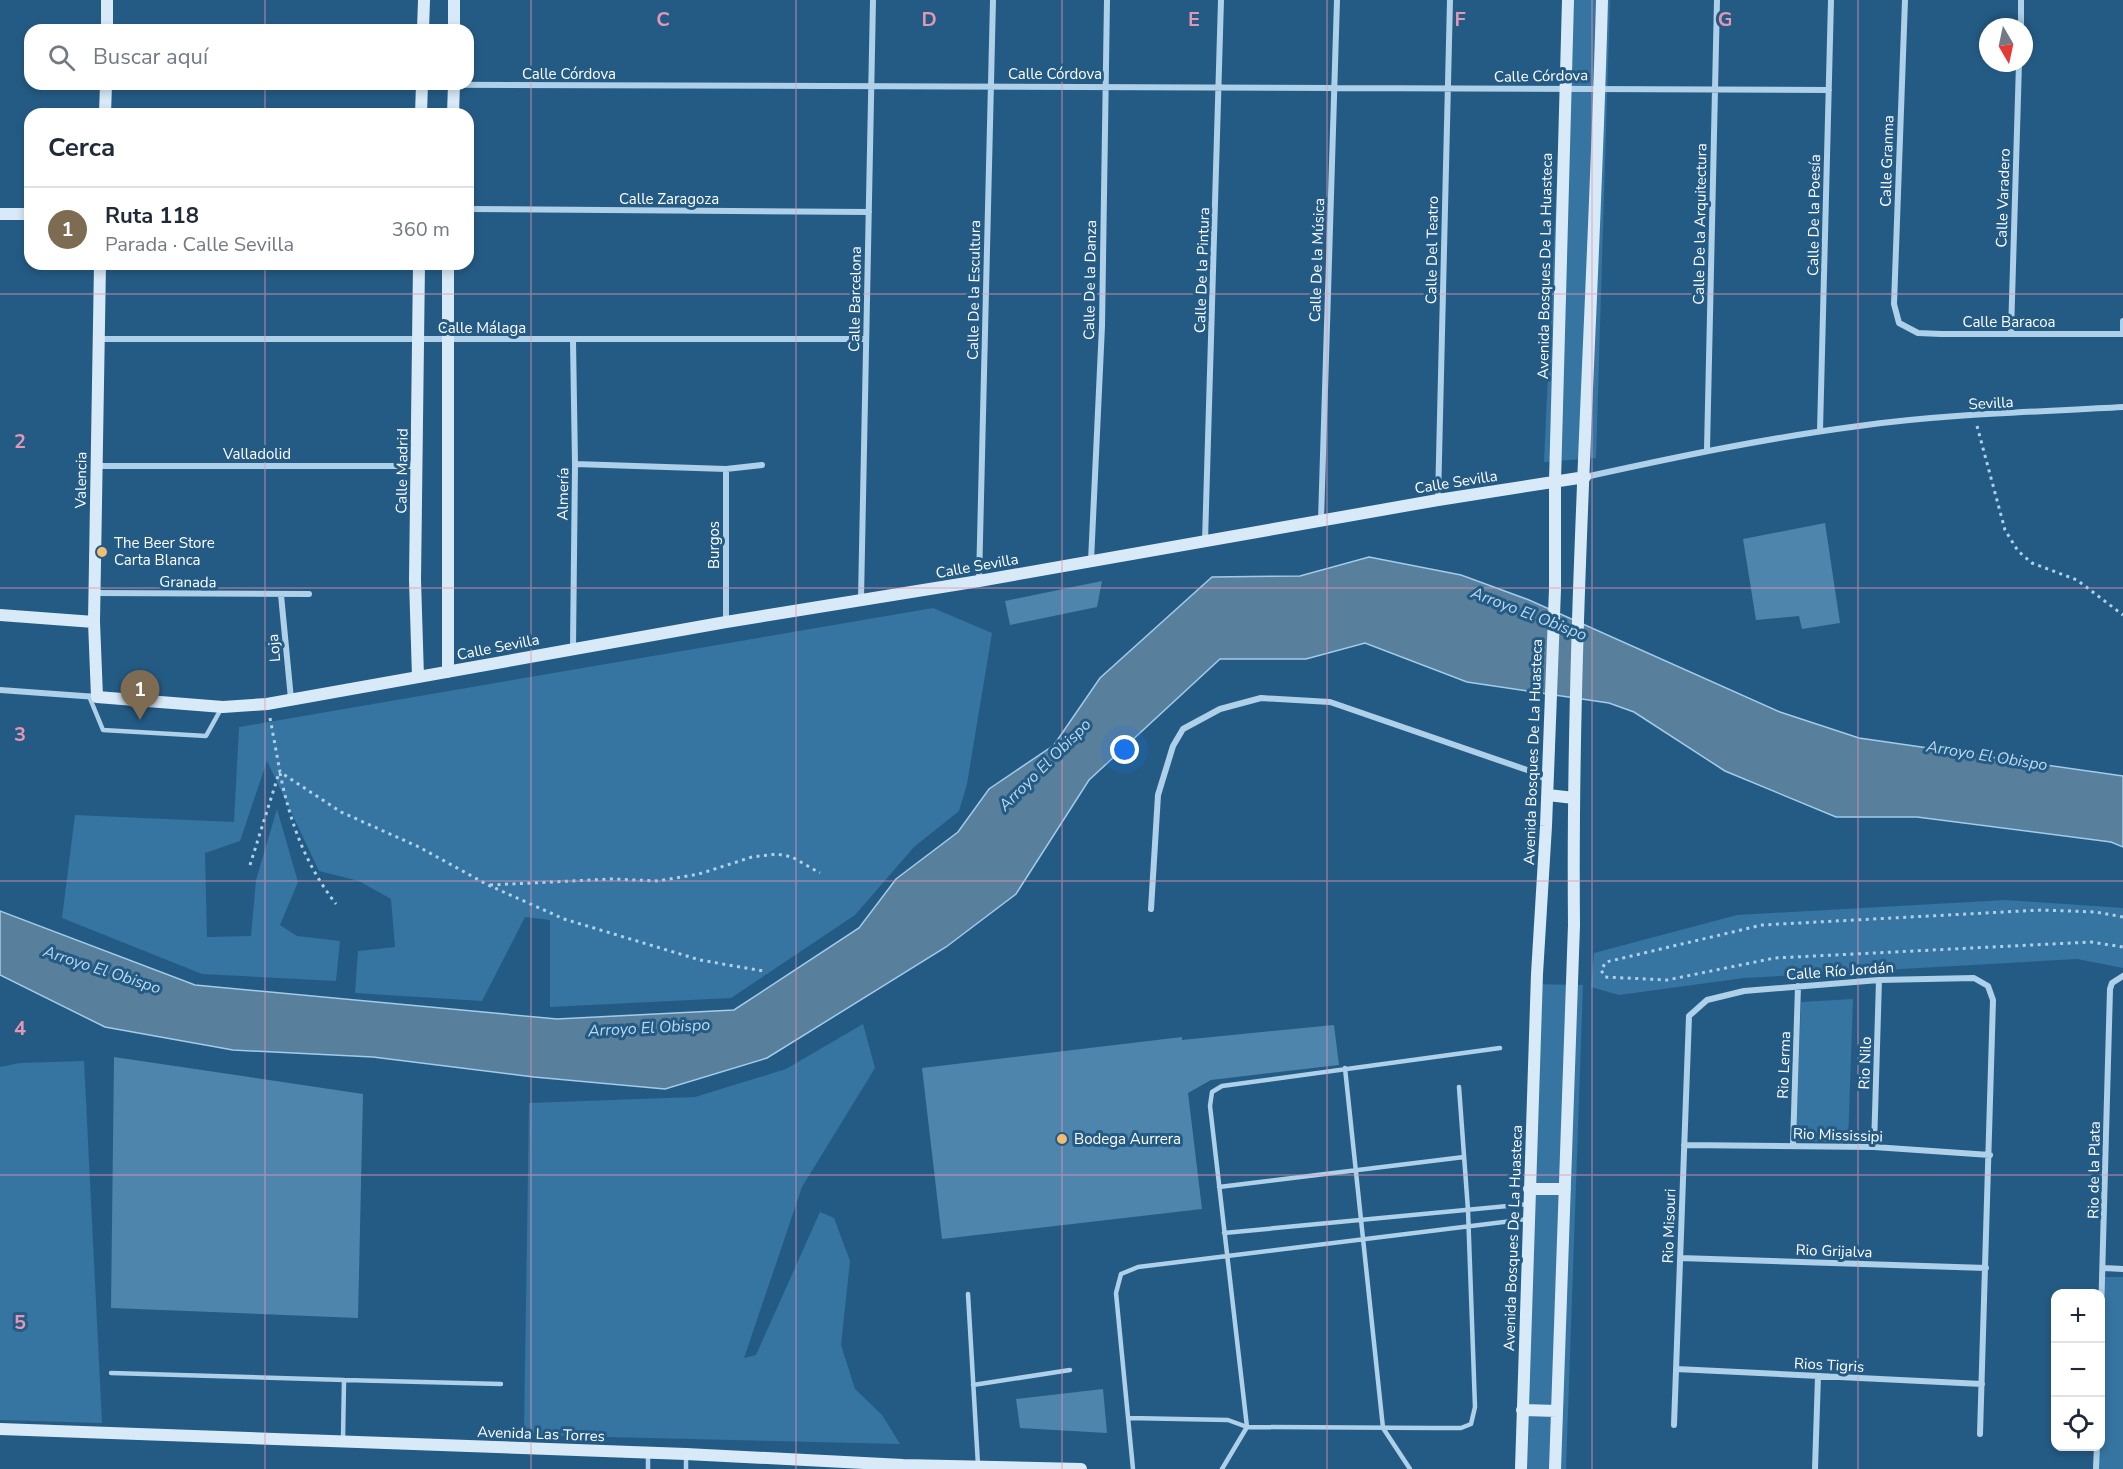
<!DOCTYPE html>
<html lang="es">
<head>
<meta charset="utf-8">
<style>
	:root { --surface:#fff; --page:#f6f6f7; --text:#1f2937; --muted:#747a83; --line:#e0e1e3; --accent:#7e6c52 }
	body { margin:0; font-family:"Nunito Sans",sans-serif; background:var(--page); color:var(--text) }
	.controls { position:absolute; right:18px; bottom:18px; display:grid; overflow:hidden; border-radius:12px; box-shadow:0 3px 9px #0003 }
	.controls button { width:54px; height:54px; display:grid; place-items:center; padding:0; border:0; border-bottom:2px solid var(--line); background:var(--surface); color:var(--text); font:30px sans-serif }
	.compass { position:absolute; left:1979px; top:18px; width:54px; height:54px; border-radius:50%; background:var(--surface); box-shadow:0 3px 9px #0003; rotate:171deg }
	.you { position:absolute; left:1125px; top:750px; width:21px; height:21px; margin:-15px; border:4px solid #fff; border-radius:50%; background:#1a73e8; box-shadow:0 0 0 9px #1a73e833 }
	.badge { display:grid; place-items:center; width:39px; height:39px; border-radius:50%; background:var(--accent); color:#fff; font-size:20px; font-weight:700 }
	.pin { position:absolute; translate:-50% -50px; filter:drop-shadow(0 2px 3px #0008) }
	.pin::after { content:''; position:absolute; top:32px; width:21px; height:18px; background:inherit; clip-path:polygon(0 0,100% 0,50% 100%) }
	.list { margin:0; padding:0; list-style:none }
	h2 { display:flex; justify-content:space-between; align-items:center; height:78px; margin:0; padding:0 24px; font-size:26px }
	h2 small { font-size:20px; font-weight:400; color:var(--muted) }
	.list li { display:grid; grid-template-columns:39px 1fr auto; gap:18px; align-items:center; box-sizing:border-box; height:84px; padding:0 24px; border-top:2px solid var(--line) }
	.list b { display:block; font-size:22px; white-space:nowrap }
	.list p { margin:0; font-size:20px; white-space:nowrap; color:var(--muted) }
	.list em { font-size:20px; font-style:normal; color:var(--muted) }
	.icon { flex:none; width:33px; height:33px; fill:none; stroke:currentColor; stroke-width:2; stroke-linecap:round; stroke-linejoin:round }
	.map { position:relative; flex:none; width:2123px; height:1469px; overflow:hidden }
	.search { position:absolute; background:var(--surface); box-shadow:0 3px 9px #0003; left:24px; top:24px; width:450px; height:66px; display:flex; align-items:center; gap:15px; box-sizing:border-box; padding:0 21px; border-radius:18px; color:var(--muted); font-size:22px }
	.panel { position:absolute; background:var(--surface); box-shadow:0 3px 9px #0003; left:24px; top:108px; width:450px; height:162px; border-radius:18px }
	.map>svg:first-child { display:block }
	.green { fill:#3674a1 }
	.water { fill:#587f9b; stroke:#a2cce9; stroke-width:1.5 }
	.building { fill:#4d85ad }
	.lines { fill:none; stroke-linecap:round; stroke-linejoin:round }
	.path { stroke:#aed0e8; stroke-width:3; stroke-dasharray:3 4.5; stroke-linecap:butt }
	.lane { stroke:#aed0e8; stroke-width:4.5 }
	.street { stroke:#aed0e8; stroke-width:6 }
	.secondary { stroke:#d8eaf7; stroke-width:12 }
	.grid { fill:none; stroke:#e497b5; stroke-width:1.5; stroke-opacity:0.55 }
	.poi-dot { fill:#f2bd72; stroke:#245b85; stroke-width:2 }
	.labels { text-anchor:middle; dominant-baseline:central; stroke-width:6; stroke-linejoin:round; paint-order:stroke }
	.street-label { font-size:15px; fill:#fff; stroke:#245b85 }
	.poi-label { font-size:15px; fill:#fff; stroke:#245b85; text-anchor:start }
	.water-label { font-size:16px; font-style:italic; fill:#bad9f0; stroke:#245b85 }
	.grid-label { font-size:20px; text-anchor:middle; font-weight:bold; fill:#e497b5; stroke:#245b85; stroke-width:6; stroke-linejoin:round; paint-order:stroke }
</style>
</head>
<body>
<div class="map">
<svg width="2123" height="1469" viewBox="0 0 2123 1469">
	<rect width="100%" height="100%" fill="#245b85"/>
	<path class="green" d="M1565,0H1610L1596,458L1544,462Z
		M933,608L992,633L967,784L959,811L914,847L855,915L731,998L550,1007V920L525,917L482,1001L355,993L358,951L395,947L391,899L359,881L319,871L267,761L240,841L205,853L207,937L251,936L256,880L277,809L298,882L280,925L297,936L340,941L336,981L202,974L62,918L75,815L234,822L239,727Z
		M2006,900L2123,908V968L2077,959L1744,978L1619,995L1591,987L1594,953L1737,915Z
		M1534,984L1583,985L1566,1469H1520Z
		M1853,999L1848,1143L1796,1141L1801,1002Z
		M863,1024L875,1068L802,1187L744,1358L756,1355L820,1212L834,1218L850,1261L841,1345L855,1389L882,1415L900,1444L524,1435L529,1103L695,1097L786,1069Z
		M84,1061L102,1423L0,1420V1067L20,1063Z
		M2100,1277H2123V1469H2093L2094,1447L2100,1446Z"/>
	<path class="water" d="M1369,557L1461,575L1529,600L1780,712L1859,738L2123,776V847L2111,842L1917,817H1836L1725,771L1634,712L1609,703L1467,682L1365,643L1306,659H1220L1089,780L1016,894L946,947L767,1058L665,1089L534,1077L373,1057L233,1050L105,1027L0,975V911L195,985L557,1019L734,1010L859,928L896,879L958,832L989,789L1054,745L1100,678L1212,577L1300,576Z"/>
	<path class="building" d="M1825,523L1840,623L1802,629L1799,616L1756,620L1743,539Z
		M1102,581L1097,607L1010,625L1005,601Z
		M1334,1025L1339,1065L1211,1080L1188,1093L1202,1209L942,1239L922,1068L1182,1037V1040Z
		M114,1057L363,1094L358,1318L111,1308Z
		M1103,1389L1107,1433L1020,1428L1016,1399Z"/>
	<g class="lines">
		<path class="path" d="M1977,426L2005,530L2018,551L2032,563L2077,580L2123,615
			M270,718L280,772L341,812L419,847L488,885L564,919L700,960L763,971
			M280,773C290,822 305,864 336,904
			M250,865L279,773
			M490,885L612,879L658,881L699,874L752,857L777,854L792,857L820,873
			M2123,917L2096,912L2041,910L1762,925L1606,962L1601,970L1605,977L1667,980L1775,958L2091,942L2123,947"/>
		<path class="lane" d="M89,696L103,730L206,736L221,709
			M1345,1068L1383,1428L1410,1469
			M1219,1187L1464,1157
			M1224,1233L1528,1204
			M968,1294L978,1465
			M111,1373L344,1380L343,1439
			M344,1380L501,1384
			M973,1385L1070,1370
			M1129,1418L1228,1420L1247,1427L1434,1428H1461L1471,1424L1475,1407L1468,1210L1459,1087
			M648,1469V1453
			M686,1469V1457
			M1133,1469L1116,1293L1121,1274L1138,1267L1528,1219
			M1222,1469L1247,1427L1210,1106L1212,1092L1222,1086L1500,1048"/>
		<path class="street" d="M1905,0L1894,304L1899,323L1918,333L1941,334H2123
			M2021,27V0
			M282,84L1829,90
			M468,209L869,212
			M2011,333L2019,63
			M2123,334V321
			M99,339H866
			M573,341L575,464L573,648
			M1820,431L1831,0
			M1707,449L1717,0
			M575,464L726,469L762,465
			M97,466H416
			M1585,477C1676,457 1766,438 1859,426C1946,414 2035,412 2123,407
			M1438,500L1450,0
			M1321,520L1337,0
			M1205,541L1221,0
			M1091,561L1102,326L1107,0
			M979,581L993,0
			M94,593L309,594
			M281,595L291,699
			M861,599L873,0
			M726,622V469
			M0,690L97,697
			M1151,909L1158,795L1173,746L1183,729L1220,709L1261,698L1330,702L1530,771L1548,780
			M1684,1145L1874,1147L1990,1155
			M1793,1145L1798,986
			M1874,1147L1879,980
			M1680,1258L1986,1268
			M2104,1268L2123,1269
			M2100,1352L2110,989L2112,983L2123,976
			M1676,1369L1982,1384
			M1674,1425L1689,1016L1707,1000L1744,991L1879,980L1974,978L1988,986L1993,1000L1980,1434
			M1815,1469L1818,1376
			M2096,1469L2097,1446"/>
		<path class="secondary" d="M454,0V30
			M107,30V0
			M423,30L424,0
			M105,114L106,84
			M421,114L422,84
			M453,114L454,84
			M0,214H30
			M100,264L94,622L97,697L223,707L267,704L726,622L979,581L1438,500L1585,477
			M0,615L94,622
			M448,672V264
			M418,677L415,580L419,264
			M1548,795L1574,798
			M1529,1189H1565
			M1522,1410L1557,1411
			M0,1429L686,1454L903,1465L1081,1469
			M1521,1469L1537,974L1546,826L1555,589V481L1568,0
			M1555,1469L1574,925C1571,616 1594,308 1602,0"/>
	</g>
	<path class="grid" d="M265,0V30M531,0V1469M796,0V1469M1062,0V1469M1327,0V1469M1592,0V1469M1858,0V1469M265,84V114M265,264V1469M0,294H2123M0,588H2123M0,881H2123M0,1175H2123"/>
	<g class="poi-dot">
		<circle cx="102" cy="552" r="6"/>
		<circle cx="1062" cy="1139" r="6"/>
	</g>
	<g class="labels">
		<g class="street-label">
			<text x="569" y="74">Calle Córdova</text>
			<text x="1055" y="74">Calle Córdova</text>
			<text transform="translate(1541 76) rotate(-1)">Calle Córdova</text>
			<text transform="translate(1887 161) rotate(-88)">Calle Granma</text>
			<text transform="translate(2003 198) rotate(-88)">Calle Varadero</text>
			<text x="669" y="199">Calle Zaragoza</text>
			<text transform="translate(1814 215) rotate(-89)">Calle De la Poesía</text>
			<text transform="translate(1700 224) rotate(-89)">Calle De la Arquitectura</text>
			<text transform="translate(1432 250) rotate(-89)">Calle Del Teatro</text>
			<text transform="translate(1317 260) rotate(-88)">Calle De la Música</text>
			<text transform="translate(1545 266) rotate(-89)">Avenida Bosques De La Huasteca</text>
			<text transform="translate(1202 270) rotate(-88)">Calle De la Pintura</text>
			<text transform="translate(1090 280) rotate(-89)">Calle De la Danza</text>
			<text transform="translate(974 290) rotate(-89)">Calle De la Escultura</text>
			<text transform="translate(855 299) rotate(-89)">Calle Barcelona</text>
			<text x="2009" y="322">Calle Baracoa</text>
			<text x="482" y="328">Calle Málaga</text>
			<text transform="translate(1991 403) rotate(-3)">Sevilla</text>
			<text x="257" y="454">Valladolid</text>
			<text transform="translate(402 471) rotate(-89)">Calle Madrid</text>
			<text transform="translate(81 480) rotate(-89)">Valencia</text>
			<text transform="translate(1456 482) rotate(-9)">Calle Sevilla</text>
			<text transform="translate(563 494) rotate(-89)">Almería</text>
			<text transform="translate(714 545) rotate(-90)">Burgos</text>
			<text transform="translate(977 566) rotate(-10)">Calle Sevilla</text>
			<text transform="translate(188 582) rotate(1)">Granada</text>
			<text transform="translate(498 647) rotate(-11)">Calle Sevilla</text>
			<text transform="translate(274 648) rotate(-95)">Loja</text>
			<text transform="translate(1533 752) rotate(-88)">Avenida Bosques De La Huasteca</text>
			<text transform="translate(1840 971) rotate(-4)">Calle Río Jordán</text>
			<text transform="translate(1865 1063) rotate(-88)">Rio Nilo</text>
			<text transform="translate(1784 1065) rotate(-88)">Rio Lerma</text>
			<text transform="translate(1838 1135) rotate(2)">Rio Mississipi</text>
			<text transform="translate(2094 1170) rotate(-89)">Rio de la Plata</text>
			<text transform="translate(1669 1226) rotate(-88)">Rio Misouri</text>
			<text transform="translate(1513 1238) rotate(-88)">Avenida Bosques De La Huasteca</text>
			<text transform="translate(1834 1251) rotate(2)">Rio Grijalva</text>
			<text transform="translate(1829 1365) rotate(3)">Rios Tigris</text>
			<text transform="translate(541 1434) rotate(2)">Avenida Las Torres</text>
		</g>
		<g class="poi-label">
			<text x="114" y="543">The Beer Store<tspan x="114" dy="17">Carta Blanca</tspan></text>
			<text x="1074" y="1139">Bodega Aurrera</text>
		</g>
		<g class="water-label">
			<text transform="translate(1529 614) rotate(21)">Arroyo El Obispo</text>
			<text transform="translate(1987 756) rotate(9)">Arroyo El Obispo</text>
			<text transform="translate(1045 765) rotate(-45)">Arroyo El Obispo</text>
			<text transform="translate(102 970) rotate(18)">Arroyo El Obispo</text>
			<text transform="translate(649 1028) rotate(-3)">Arroyo El Obispo</text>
		</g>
	</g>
	<g class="grid-label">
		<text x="663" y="26">C</text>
		<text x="929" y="26">D</text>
		<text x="1194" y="26">E</text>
		<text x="1460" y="26">F</text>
		<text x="1725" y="26">G</text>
		<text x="20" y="448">2</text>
		<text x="20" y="741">3</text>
		<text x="20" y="1035">4</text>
		<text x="20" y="1329">5</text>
	</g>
</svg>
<div class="controls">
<button>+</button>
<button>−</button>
<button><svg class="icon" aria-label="locate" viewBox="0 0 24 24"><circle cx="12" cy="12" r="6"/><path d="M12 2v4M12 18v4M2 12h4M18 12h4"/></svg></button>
</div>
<svg class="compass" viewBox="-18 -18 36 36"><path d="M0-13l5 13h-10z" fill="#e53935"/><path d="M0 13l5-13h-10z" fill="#747a83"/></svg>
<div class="you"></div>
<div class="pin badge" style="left:140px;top:720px">1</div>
<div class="search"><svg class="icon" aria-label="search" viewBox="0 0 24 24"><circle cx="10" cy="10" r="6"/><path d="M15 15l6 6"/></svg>Buscar aquí</div>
<section class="panel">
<h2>Cerca<small></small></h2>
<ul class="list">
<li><span class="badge">1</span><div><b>Ruta 118</b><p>Parada · Calle Sevilla</p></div><em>360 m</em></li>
</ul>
</section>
</div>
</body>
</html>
